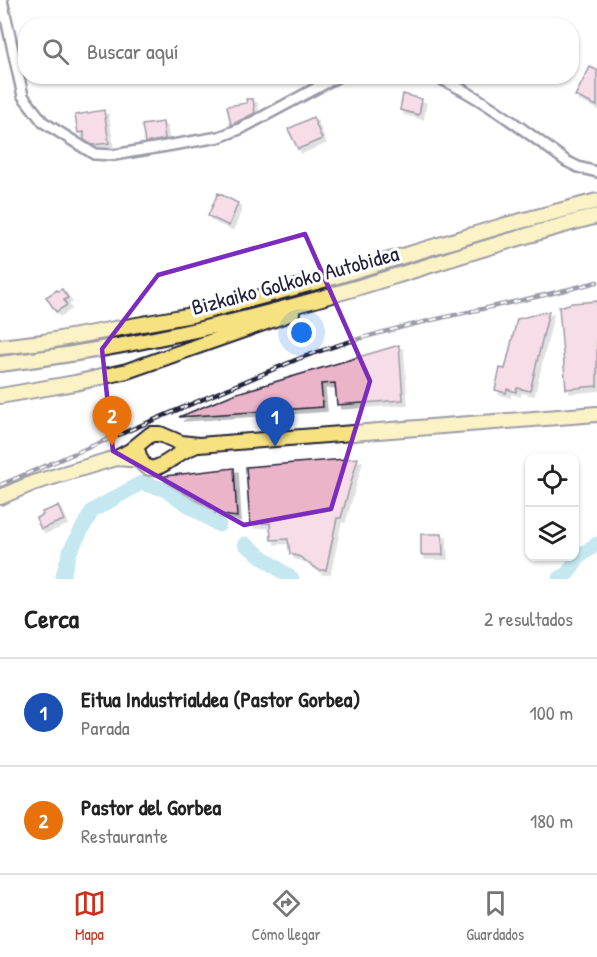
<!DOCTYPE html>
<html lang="es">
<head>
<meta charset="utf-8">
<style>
	:root { --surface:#fff; --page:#f6f6f6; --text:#222; --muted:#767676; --line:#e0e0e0; --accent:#c8321e }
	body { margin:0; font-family:"Patrick Hand",sans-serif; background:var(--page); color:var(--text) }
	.controls { position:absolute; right:18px; bottom:18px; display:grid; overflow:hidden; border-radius:12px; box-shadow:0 2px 4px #0004 }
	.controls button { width:54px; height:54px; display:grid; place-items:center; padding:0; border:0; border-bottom:2px solid var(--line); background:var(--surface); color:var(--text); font:30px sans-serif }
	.you { position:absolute; left:302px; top:333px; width:21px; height:21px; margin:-15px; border:4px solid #fff; border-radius:50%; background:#1a73e8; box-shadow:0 0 0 9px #1a73e833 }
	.badge { display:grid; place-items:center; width:39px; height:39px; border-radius:50%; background:var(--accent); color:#fff; font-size:20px; font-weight:700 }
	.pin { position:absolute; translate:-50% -50px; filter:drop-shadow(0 2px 3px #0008) }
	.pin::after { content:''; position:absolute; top:32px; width:21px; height:18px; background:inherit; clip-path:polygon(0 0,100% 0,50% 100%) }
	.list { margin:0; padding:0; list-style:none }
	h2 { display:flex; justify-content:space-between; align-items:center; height:78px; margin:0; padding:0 24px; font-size:26px }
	h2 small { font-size:20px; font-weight:400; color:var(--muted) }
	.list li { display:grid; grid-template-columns:39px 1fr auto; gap:18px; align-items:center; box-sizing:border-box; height:108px; padding:0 24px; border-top:2px solid var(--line) }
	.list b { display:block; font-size:22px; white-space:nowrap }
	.list p { margin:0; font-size:20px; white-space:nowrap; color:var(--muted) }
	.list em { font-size:20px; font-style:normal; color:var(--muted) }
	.icon { flex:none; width:33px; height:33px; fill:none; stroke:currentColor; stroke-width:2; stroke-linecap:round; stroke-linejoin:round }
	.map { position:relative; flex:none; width:597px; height:579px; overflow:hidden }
	.search { position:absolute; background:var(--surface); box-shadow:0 2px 4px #0004; left:18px; right:18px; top:18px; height:66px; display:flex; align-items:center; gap:15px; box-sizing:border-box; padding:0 21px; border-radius:24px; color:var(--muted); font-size:22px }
	.sheet { height:294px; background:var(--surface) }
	nav { display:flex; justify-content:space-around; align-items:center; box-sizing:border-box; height:84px; border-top:2px solid var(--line); background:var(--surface); font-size:16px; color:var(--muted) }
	nav a { display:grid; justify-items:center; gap:3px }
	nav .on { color:var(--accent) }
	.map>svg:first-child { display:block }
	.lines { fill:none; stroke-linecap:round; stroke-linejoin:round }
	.river { stroke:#7ecade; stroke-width:15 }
	.building { fill:#ecb4c9; stroke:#22223b; stroke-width:1.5; filter:url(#shadow) }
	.minor-casing { stroke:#22223b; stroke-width:14 }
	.highway-casing { stroke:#22223b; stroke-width:18 }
	.minor { stroke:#fff; stroke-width:9 }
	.highway { stroke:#f7e281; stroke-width:14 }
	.rail-casing { stroke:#22223b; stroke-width:4.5 }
	.rail { stroke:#fff; stroke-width:2; stroke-dasharray:7; stroke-linecap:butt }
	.marked { fill:none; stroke:#7b2cbf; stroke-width:4.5; stroke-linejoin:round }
	.labels { text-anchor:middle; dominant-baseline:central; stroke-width:6; stroke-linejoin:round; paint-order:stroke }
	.street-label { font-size:22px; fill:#22223b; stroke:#fff }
</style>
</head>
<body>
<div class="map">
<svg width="597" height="579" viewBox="0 0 597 579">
	<defs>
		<filter id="shadow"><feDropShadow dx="4" dy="4" stdDeviation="0" flood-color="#0004"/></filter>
	</defs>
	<rect width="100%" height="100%" fill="#fff"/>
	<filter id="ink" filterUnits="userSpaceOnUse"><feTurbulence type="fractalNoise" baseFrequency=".0167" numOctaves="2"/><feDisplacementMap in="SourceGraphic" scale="12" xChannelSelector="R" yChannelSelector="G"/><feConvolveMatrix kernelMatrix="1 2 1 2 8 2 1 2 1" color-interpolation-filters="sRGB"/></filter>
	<g filter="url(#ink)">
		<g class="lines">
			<path class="river" d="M245,544L292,579
				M62,579L70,551L92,511L141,483L164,489L219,525
				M559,579L568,573L579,556L597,544"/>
		</g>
		<path class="building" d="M590,67L597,70V106L575,96Z
			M403,94L422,99L419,115L400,110Z
			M246,99H253L255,113L231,125L227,106L247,103Z
			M104,110L109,143L92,145L84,140V132L78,133L75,115Z
			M313,117L322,139L298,149L288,129Z
			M163,122L165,139L145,143L142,125Z
			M218,193L238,203L229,226L208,216Z
			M62,289L68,298L64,300L67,305L56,312L46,297L57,290L58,291Z
			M597,301V386L566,389L559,307L572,303Z
			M549,311L530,391L517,388L516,392L507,389L506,393L495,390L500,368L505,369L517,319Z
			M399,345L403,400L337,405L335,383L321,384L323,407L179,417L234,394Z
			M358,458L341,518H337L326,570H319L300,557L290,554L288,539L271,540L270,523L250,524L246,467Z
			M234,468L237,517L215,514V511L165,481V476Z
			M58,506L64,520L41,529L36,518L43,515L42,512Z
			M421,534H442L443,555H421Z"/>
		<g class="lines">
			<g class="minor-casing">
				<path id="minor" d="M2,0L23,96L43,122L94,154L114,155L219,137L240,129L339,76
					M434,76C478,94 528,133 566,161L578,167L597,172"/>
			</g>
			<g class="highway-casing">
				<path id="highway" d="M0,347L43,342L192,315L320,281L502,226L597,201
					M0,364C132,348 265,317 392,277C460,256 528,234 597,216
					M0,396L75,383L127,371L292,313
					M138,452C145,482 165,463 179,454C184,450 191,448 197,445
					M117,458L130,451L151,434H160L181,443L199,445L597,414
					M0,497L33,483L109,460L117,458L141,460"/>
			</g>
			<use href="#minor" class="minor"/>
			<use href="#highway" class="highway"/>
			<g class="rail-casing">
				<path id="rail" d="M0,485L298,359C395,322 497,309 597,282"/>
			</g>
			<use href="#rail" class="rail"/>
		</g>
	</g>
	<path d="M0 0H597V579H0ZM305,234L370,381L331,509L244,525L113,451L102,349L158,275Z" fill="#fff" fill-opacity=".55" fill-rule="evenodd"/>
	<path class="marked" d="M305,234L370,381L331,509L244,525L113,451L102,349L158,275Z"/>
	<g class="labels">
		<g class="street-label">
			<text transform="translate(295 280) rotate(-15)">Bizkaiko Golkoko Autobidea</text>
		</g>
	</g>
</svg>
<div class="controls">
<button><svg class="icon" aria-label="locate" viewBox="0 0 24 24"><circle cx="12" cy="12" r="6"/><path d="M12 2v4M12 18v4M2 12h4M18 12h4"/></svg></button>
<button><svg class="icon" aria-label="layers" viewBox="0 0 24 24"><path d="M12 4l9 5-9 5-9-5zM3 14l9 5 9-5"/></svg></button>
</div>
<div class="you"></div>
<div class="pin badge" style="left:275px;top:447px;background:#1a4fb4">1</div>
<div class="pin badge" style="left:112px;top:446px;background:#e8710a">2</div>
<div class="search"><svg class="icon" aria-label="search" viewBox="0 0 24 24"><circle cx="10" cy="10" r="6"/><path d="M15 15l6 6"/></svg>Buscar aquí</div>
</div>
<section class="sheet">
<h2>Cerca<small>2 resultados</small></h2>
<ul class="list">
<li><span class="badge" style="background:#1a4fb4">1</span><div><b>Eitua Industrialdea (Pastor Gorbea)</b><p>Parada</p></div><em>100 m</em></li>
<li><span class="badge" style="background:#e8710a">2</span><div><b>Pastor del Gorbea</b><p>Restaurante</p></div><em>180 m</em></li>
</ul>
</section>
<nav>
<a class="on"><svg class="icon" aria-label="map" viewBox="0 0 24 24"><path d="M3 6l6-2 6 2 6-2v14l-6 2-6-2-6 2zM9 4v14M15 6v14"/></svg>Mapa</a>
<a><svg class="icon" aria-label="directions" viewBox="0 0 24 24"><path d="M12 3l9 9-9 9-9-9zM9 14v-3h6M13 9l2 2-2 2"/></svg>Cómo llegar</a>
<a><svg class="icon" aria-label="saved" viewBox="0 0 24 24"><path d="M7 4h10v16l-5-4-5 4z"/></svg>Guardados</a>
</nav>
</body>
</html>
